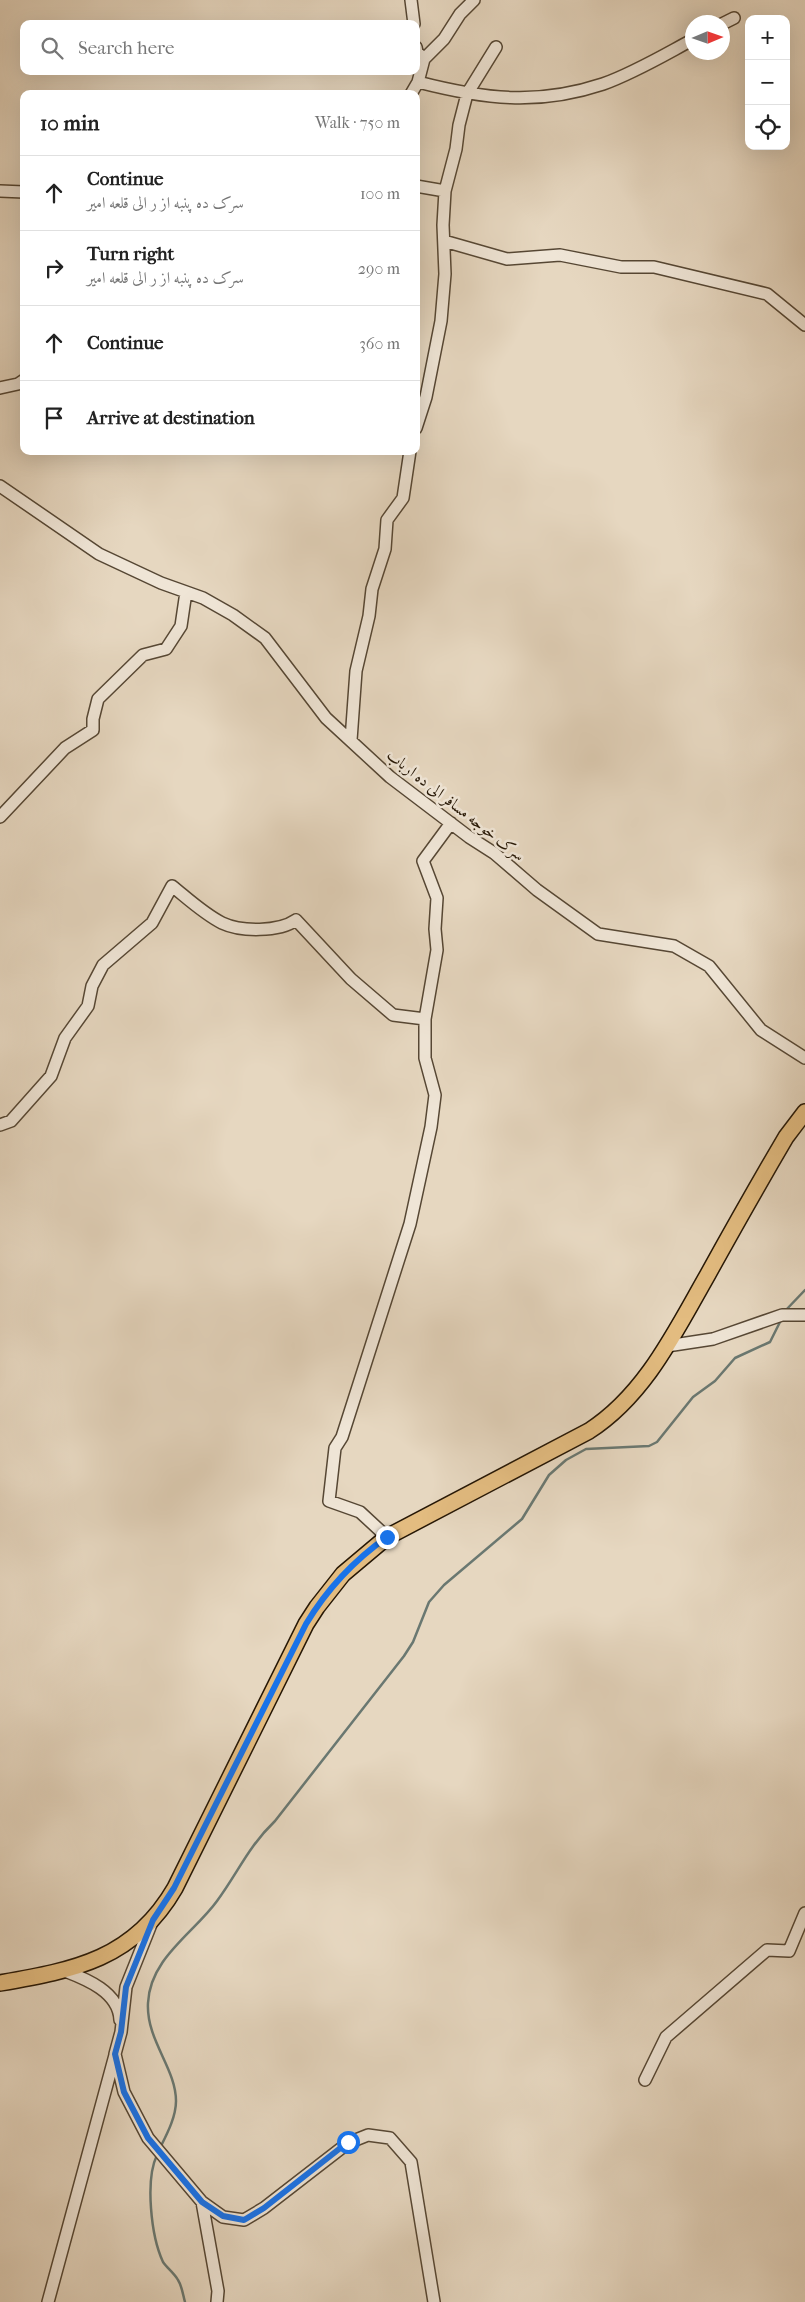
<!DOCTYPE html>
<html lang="en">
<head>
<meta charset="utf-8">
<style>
	:root { --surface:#fff; --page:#f2f2f2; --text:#222; --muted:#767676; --line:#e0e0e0 }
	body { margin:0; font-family:"IM FELL French Canon",Amiri,serif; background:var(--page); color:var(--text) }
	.controls { position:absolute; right:15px; top:15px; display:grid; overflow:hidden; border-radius:10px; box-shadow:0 5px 20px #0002 }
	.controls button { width:45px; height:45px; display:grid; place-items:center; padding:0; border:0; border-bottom:1px solid var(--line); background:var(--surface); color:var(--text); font:25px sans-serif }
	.compass { position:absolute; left:685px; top:15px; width:45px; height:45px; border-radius:50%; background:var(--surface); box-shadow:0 5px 20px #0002; rotate:88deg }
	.stop { position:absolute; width:15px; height:15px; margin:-11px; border:4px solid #1a73e8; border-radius:50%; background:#fff }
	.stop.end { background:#1a73e8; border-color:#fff; box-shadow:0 1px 5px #0008 }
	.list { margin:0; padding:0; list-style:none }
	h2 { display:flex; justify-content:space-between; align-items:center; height:65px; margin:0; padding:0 20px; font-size:21px }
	h2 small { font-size:16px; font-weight:400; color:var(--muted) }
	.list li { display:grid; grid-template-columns:32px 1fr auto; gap:15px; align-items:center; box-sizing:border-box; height:75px; padding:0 20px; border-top:1px solid var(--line) }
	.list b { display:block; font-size:19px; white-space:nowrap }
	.list p { margin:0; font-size:16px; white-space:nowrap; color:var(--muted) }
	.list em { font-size:16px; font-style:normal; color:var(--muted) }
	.icon { flex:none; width:28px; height:28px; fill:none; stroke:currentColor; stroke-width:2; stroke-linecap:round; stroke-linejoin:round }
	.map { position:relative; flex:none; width:805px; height:2302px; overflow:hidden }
	.search { position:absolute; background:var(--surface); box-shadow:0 5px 20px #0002; left:20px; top:20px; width:400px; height:55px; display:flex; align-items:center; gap:12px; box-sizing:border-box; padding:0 18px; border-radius:10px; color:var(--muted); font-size:19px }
	.panel { position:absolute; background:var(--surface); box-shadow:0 5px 20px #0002; left:20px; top:90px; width:400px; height:365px; border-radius:10px }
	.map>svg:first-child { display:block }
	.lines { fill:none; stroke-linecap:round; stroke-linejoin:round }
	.stream { stroke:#6a7871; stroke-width:2.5 }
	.minor-casing { stroke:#564734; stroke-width:14 }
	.major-casing { stroke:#261705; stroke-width:18 }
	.minor { stroke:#efe5d6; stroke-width:11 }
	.major { stroke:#e3bc80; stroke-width:15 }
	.route { stroke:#1a73e8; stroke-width:6 }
	.labels { text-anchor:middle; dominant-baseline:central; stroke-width:5; stroke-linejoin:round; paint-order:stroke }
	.street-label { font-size:16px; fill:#261705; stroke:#efe5d6 }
</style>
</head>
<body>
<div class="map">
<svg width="805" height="2302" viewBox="0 0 805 2302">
	<rect width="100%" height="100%" fill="#e6d7c0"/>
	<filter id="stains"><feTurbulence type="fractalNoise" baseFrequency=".004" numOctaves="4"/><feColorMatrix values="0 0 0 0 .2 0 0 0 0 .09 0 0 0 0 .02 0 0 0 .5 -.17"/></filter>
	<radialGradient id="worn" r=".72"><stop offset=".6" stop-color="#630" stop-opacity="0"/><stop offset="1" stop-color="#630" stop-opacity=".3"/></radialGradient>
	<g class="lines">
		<path class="stream" d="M785,1311L805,1290
			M160,2148C167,2134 176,2117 176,2101C176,2068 146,2040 148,2003C150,1958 194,1933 217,1901C239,1871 248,1847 275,1821L404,1656L413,1642L429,1602L444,1585L522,1519L549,1475L566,1460L586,1449L649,1446L657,1442L693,1397L715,1381L735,1358L770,1342L781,1320
			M157,2155C145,2180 151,2236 163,2262C167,2268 174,2273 178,2280C182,2286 183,2295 185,2302"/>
		<g class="minor-casing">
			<path id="minor" d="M411,0L414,24
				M722,24L734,18
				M424,59L444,39L460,14L474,0
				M418,82C484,99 537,106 603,84C634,73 664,55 692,40
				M411,94L418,82L424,59L417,52L416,47
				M416,186L445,191
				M0,191L24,192
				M444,241L507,259L560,255L621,267H654L767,294L805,325
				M0,388L18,384L24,380
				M416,428L426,397L441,321L445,274L443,225L445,191L456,149L459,125L467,94L496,47
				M0,486L99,554L161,583L203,598L233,615L265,638L326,718L390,777L469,837L494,853L537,890L598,934L674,946L709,966L761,1030L805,1058
				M351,740L356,671L369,616L372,589L385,549L387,520L403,498L410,451
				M0,817L65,748L93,730V719L98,699L143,655L166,649L181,626L186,592
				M0,1125L11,1121L51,1076L65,1038L88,1006L92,986L103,965L152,923L172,886C187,898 204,914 222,923C241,932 279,932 296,920L351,979L393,1015L425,1019
				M667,1346L713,1339L782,1315H805
				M387,1537L360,1512L329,1501L335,1448L342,1437L410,1224L431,1127L435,1095L425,1058V1019L437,950L435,929L437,898L423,861L451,823
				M152,1922L126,1987L121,2032L115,2054L124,2092L148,2138L202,2202L223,2217L244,2220L264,2208L348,2143L368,2135L390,2138L411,2162L434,2302
				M65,1971C86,1979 119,1992 120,2020
				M645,2080L666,2037L767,1950L789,1951L805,1913
				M202,2202L218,2291L217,2302
				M48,2302L115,2055"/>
		</g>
		<g class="major-casing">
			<path id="major" d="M0,1983C75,1970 134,1959 175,1888L306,1624L317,1607L343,1574L387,1537L589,1431C645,1395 675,1332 707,1276C733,1229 759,1183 786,1137L805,1112"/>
		</g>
		<use href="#minor" class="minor"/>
		<use href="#major" class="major"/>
	</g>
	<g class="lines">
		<path class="route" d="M348,2142L264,2208L244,2220L223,2216L202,2202L148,2138L124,2092L115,2054L121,2032L126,1987L153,1920L174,1888L306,1624C327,1589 353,1561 387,1537"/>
	</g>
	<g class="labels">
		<g class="street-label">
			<text transform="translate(456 805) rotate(38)">سرک خوجه مسافر الی ده ارباب</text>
		</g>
	</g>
	<rect width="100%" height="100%" filter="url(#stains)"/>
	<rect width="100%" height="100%" fill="url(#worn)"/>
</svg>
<div class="controls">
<button>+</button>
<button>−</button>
<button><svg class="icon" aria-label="locate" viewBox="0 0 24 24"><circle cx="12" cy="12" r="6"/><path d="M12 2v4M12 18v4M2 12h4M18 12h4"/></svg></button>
</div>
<svg class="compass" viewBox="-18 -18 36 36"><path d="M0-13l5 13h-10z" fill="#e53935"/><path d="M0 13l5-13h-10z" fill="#767676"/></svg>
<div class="stop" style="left:348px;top:2142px"></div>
<div class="stop end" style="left:387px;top:1537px"></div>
<div class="search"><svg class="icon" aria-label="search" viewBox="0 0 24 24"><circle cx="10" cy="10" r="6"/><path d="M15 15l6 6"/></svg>Search here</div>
<section class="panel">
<h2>10 min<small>Walk · 750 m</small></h2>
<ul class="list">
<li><svg class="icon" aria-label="ahead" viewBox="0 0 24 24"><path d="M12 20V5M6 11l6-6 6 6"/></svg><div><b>Continue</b><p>سرک ده پنبه از ر الی قلعه امیر</p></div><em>100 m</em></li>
<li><svg class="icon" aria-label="right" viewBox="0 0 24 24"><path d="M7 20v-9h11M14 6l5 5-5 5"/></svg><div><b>Turn right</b><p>سرک ده پنبه از ر الی قلعه امیر</p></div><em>290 m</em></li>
<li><svg class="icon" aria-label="ahead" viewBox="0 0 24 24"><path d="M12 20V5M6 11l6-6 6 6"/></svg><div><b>Continue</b></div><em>360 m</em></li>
<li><svg class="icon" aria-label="arrive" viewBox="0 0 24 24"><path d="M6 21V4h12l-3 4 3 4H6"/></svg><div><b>Arrive at destination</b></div></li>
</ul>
</section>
</div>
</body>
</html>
